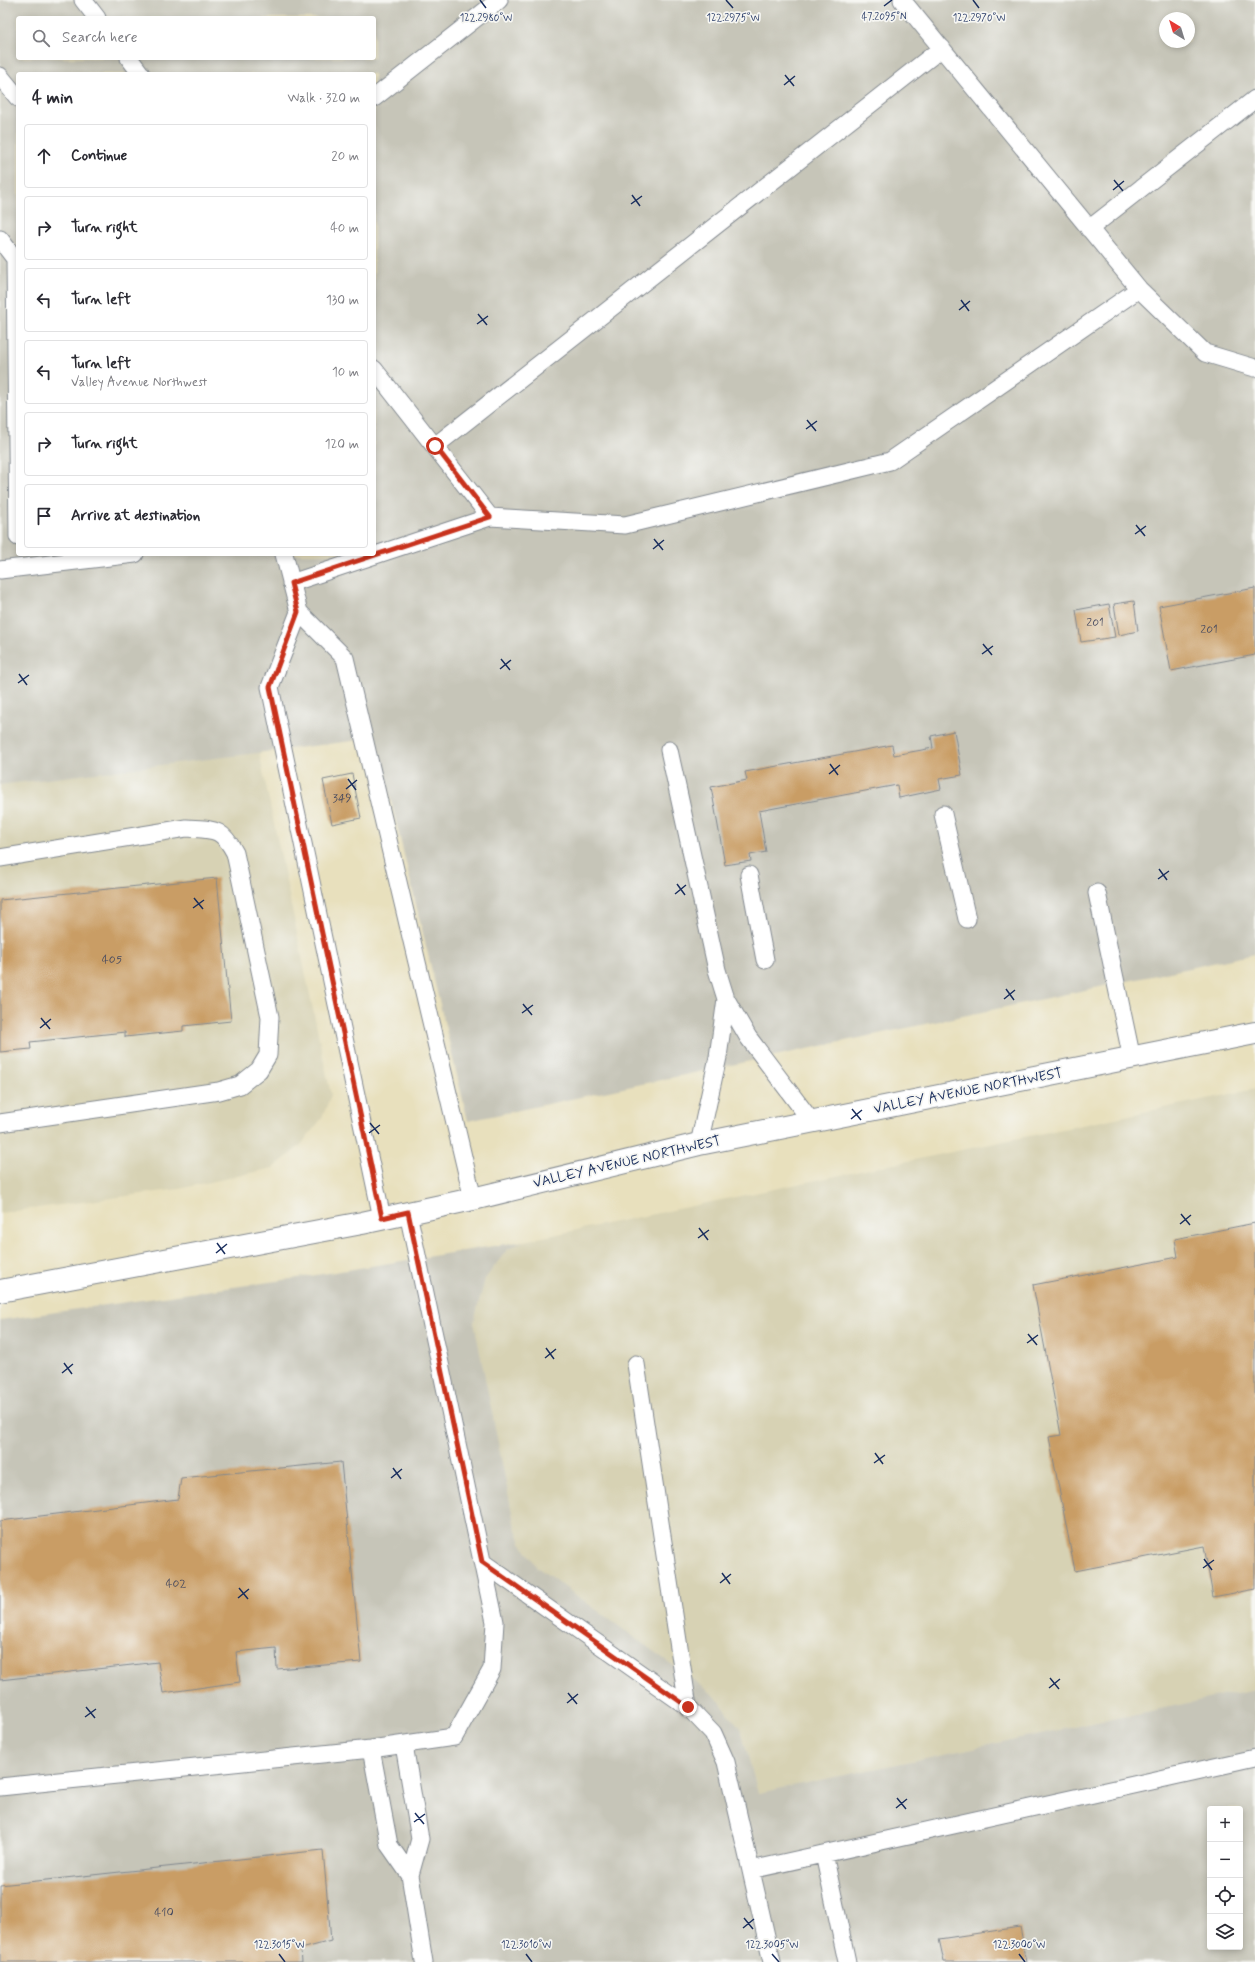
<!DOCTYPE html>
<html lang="en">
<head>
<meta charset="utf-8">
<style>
	:root { --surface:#fff; --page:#f7f7f7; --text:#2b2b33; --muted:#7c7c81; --line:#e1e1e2 }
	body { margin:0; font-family:Mynerve,sans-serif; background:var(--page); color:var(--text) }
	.controls { position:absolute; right:12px; bottom:12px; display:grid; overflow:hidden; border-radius:4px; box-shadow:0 2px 6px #0003 }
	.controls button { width:36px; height:36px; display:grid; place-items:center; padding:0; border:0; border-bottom:1px solid var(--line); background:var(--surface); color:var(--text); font:20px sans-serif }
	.compass { position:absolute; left:1159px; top:12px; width:36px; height:36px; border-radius:50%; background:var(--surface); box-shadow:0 2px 6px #0003; rotate:322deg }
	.stop { position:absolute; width:12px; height:12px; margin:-9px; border:3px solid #c8321e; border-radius:50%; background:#fff }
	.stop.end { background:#c8321e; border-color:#fff; box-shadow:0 1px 4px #0008 }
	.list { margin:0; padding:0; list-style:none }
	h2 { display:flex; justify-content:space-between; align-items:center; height:52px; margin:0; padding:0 16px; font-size:17px }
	h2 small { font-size:13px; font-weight:400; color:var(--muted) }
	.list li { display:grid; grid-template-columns:26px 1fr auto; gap:12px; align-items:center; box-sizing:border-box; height:64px; margin:0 8px 8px; padding:0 8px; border:1px solid var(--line); border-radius:4px }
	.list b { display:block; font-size:15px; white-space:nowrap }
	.list p { margin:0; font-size:13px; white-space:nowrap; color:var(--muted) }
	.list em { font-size:13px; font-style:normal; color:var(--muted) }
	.icon { flex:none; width:22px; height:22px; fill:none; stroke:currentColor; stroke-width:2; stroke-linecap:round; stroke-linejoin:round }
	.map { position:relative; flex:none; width:1255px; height:1962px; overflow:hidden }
	.search { position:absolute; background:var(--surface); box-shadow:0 2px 6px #0003; left:16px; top:16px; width:360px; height:44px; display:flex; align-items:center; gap:10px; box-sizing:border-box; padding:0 14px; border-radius:4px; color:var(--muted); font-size:15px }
	.panel { position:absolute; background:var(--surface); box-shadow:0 2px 6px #0003; left:16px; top:72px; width:360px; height:484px; border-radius:4px }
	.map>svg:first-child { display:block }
	.built { fill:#d7d2b4 }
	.industrial { fill:#c6c5b8; fill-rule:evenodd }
	.building { fill:#c99d65 }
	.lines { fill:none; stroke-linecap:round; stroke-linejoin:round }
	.service-casing { stroke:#82888e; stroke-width:19 }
	.secondary-casing { stroke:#82888e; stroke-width:24 }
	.service { stroke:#fff; stroke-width:17 }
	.secondary { stroke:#fff; stroke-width:22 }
	.route { stroke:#c8321e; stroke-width:5 }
	.ticks { fill:none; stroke:#1b2f5e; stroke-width:1.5 }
	.labels { text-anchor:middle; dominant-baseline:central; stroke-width:3.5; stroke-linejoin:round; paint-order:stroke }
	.number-label { font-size:12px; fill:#464a60 }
	.street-label { font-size:14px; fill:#1b2f5e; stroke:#f6f6f2 }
	.ticks-label { font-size:10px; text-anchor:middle; fill:#1b2f5e; stroke:#f6f6f2; stroke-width:3.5; stroke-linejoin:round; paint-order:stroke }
</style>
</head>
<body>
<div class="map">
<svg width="1255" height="1962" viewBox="0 0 1255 1962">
	<rect width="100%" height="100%" fill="#f6f6f2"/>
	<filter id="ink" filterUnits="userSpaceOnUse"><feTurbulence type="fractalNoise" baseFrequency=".025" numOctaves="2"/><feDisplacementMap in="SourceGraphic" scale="8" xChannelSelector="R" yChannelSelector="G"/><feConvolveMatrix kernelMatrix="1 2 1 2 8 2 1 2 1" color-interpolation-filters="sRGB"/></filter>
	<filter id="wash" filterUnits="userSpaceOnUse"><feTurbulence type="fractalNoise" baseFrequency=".012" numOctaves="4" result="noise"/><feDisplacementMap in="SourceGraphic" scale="16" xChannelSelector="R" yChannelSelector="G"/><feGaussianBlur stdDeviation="0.9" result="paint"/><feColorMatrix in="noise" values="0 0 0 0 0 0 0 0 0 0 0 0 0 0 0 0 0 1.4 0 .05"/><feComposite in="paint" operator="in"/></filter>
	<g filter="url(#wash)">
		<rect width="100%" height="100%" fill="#e8e0bd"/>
		<path class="built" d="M259,752L331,1095L322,1118L300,1146L273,1168L179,1189L0,1213V785Z
			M1255,1089V1689L758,1793L741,1729L537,1567L521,1542L515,1527L474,1322L485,1279L507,1250L524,1241Z"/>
		<path class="industrial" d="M0,0H1255V954L468,1121L376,738L0,785ZM18,18H374V58H18ZM1165,18H1189V42H1165ZM18,74H374V554H18Z
			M524,1241L507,1250L485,1279L474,1322L515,1527L521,1542L537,1567L714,1695L741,1729L758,1793L1255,1689V1962H0V1320L298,1278ZM1210,1809H1240V1947H1210Z"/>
		<g id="blocks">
			<path class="building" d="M1255,588V655L1171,671L1159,606Z
				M1134,601L1138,631L1119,635L1114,604Z
				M1109,604L1115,637L1081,642L1076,610Z
				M954,731L962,775L939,779L941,789L899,798L897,785L759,811L766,852L750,855L751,861L725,865L711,787L747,780L745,772L892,745L894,755L933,748L931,736Z
				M352,774L361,818L332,824L323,780Z
				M217,878L231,1021L183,1026V1031L125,1037V1032L30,1042L31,1049L0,1052V900Z
				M1255,1223V1589L1213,1597L1204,1546L1075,1571L1049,1437L1061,1435L1033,1285L1178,1257L1175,1239Z
				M341,1462L361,1662L277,1669L276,1648L236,1652L240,1682L163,1693L158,1662L0,1680V1521L178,1499L181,1478Z
				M323,1850L331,1941L301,1949L302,1962H0V1885Z
				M1020,1927L1027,1962H944L939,1939Z"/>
		</g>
	</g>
	<g filter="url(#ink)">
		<use href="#blocks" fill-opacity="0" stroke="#82888e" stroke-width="1"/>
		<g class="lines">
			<g class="service-casing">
				<path id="service" d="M83,0L97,18
					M902,0L1139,289L1205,353L1255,368
					M129,58L141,74
					M0,76L18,98
					M374,98L499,0
					M1089,229L1255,99
					M0,239L15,259L18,537
					M374,369L490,517
					M435,446L942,48
					M284,554L299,612L345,658L473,1199
					M0,570L135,554
					M291,583L490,517L625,525L890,461L1139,289
					M299,612L270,687L382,1218
					M669,750L717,970L726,999L748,1037L812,1122
					M943,814L967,919
					M0,858L186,828C214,830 221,827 235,853L270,1017L268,1055L259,1070L240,1085L219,1091L0,1123
					M749,875L765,960
					M1097,893L1132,1059
					M699,1144L718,1057L726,999
					M636,1364L688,1707
					M482,1562L688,1707L713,1733L726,1762L772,1962
					M404,1745L420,1839L410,1875L424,1962
					M371,1749L389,1845L410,1875
					M0,1787L371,1749L454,1737L492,1669L495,1622L408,1213
					M824,1854L847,1962
					M751,1870L1255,1758"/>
			</g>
			<g class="secondary-casing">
				<path id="secondary" d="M0,1291L362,1223L473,1199L699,1144L1255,1033"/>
			</g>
			<use href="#service" class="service"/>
			<use href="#secondary" class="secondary"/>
		</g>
	</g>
	<g class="lines" filter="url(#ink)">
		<path class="route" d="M435,446L490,517L291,583L298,612L270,687L382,1218L408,1212L482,1562L688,1707"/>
	</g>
	<path class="ticks" d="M480,0L486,8M726,0L733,8M973,0L979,8M884,6L892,0M785,75L794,86M784,85L795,76M1114,180L1123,191M1113,190L1124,181M632,195L640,206M631,204L642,196M961,300L969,311M959,310L970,301M478,314L487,325M477,324L488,316M807,420L816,431M806,429L817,421M1136,525L1145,536M1135,534L1146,526M654,539L663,550M653,549L664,540M983,644L992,655M982,654L993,646M501,659L510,670M500,669L511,660M19,674L27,685M18,683L29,675M830,764L838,775M829,774L840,765M348,779L356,790M346,789L357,780M1159,869L1167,880M1158,879L1169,871M677,884L685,895M675,894L686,885M194,898L203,909M193,908L204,900M1006,989L1014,1000M1004,999L1015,990M523,1004L532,1015M522,1013L533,1005M41,1018L50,1029M40,1028L51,1019M852,1109L861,1120M851,1119L862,1110M370,1123L379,1134M369,1133L380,1125M1181,1214L1190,1225M1180,1224L1191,1215M699,1228L708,1240M698,1238L709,1230M217,1243L225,1254M216,1253L227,1244M1028,1334L1037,1345M1027,1343L1038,1335M546,1348L554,1359M545,1358L556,1349M64,1363L72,1374M62,1373L73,1364M875,1453L883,1464M874,1463L885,1455M393,1468L401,1479M391,1478L402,1469M1204,1559L1212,1570M1203,1568L1214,1560M722,1573L730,1584M720,1583L731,1574M239,1588L248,1599M238,1598L249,1589M1050,1678L1059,1689M1049,1688L1060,1679M568,1693L577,1704M567,1703L578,1694M86,1707L95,1718M85,1717L96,1709M897,1798L906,1809M896,1808L907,1799M415,1813L424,1824M414,1822L425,1814M744,1918L753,1929M743,1928L754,1919M279,1954L285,1962M526,1954L532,1962M772,1954L779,1962M1019,1954L1025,1962"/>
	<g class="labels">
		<g class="number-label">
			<text x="1095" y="623">201</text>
			<text x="1209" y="630">201</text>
			<text x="342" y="799">349</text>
			<text x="112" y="960">405</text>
			<text x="176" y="1584">402</text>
			<text x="164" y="1913">410</text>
		</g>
		<g class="street-label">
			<text transform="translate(968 1091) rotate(-11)">VALLEY AVENUE NORTHWEST</text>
			<text transform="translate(627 1162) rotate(-13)">VALLEY AVENUE NORTHWEST</text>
		</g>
	</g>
	<g class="ticks-label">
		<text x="884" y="20">47.2095°N</text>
		<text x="733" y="21">122.2975°W</text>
		<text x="486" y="21">122.2980°W</text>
		<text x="979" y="21">122.2970°W</text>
		<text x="279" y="1948">122.3015°W</text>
		<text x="526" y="1948">122.3010°W</text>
		<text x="772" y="1948">122.3005°W</text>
		<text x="1019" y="1948">122.3000°W</text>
	</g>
</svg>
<div class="controls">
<button>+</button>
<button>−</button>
<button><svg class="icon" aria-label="locate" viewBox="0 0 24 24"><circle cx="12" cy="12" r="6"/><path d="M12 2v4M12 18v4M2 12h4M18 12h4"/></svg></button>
<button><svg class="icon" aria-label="layers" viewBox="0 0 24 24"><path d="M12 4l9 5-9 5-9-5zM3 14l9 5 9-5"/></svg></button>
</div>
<svg class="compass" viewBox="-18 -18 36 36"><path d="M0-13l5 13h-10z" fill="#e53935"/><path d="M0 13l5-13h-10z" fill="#7c7c81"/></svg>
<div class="stop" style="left:435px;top:446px"></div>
<div class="stop end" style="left:688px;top:1707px"></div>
<div class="search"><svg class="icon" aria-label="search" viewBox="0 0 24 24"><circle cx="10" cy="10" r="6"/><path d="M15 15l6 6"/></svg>Search here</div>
<section class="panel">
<h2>4 min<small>Walk · 320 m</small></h2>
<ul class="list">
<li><svg class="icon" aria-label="ahead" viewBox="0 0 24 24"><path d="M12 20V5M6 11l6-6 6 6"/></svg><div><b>Continue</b></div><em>20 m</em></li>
<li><svg class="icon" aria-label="right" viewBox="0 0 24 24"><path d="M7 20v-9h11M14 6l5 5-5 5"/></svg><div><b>Turn right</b></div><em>40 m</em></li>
<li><svg class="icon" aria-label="left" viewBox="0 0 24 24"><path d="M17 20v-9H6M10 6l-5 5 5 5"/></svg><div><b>Turn left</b></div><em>130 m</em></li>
<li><svg class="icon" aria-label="left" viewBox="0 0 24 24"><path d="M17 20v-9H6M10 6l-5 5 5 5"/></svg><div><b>Turn left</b><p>Valley Avenue Northwest</p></div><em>10 m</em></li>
<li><svg class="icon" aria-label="right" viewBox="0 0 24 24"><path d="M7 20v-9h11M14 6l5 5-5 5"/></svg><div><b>Turn right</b></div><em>120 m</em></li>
<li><svg class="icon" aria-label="arrive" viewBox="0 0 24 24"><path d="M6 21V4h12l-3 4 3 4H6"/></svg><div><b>Arrive at destination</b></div></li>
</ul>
</section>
</div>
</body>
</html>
